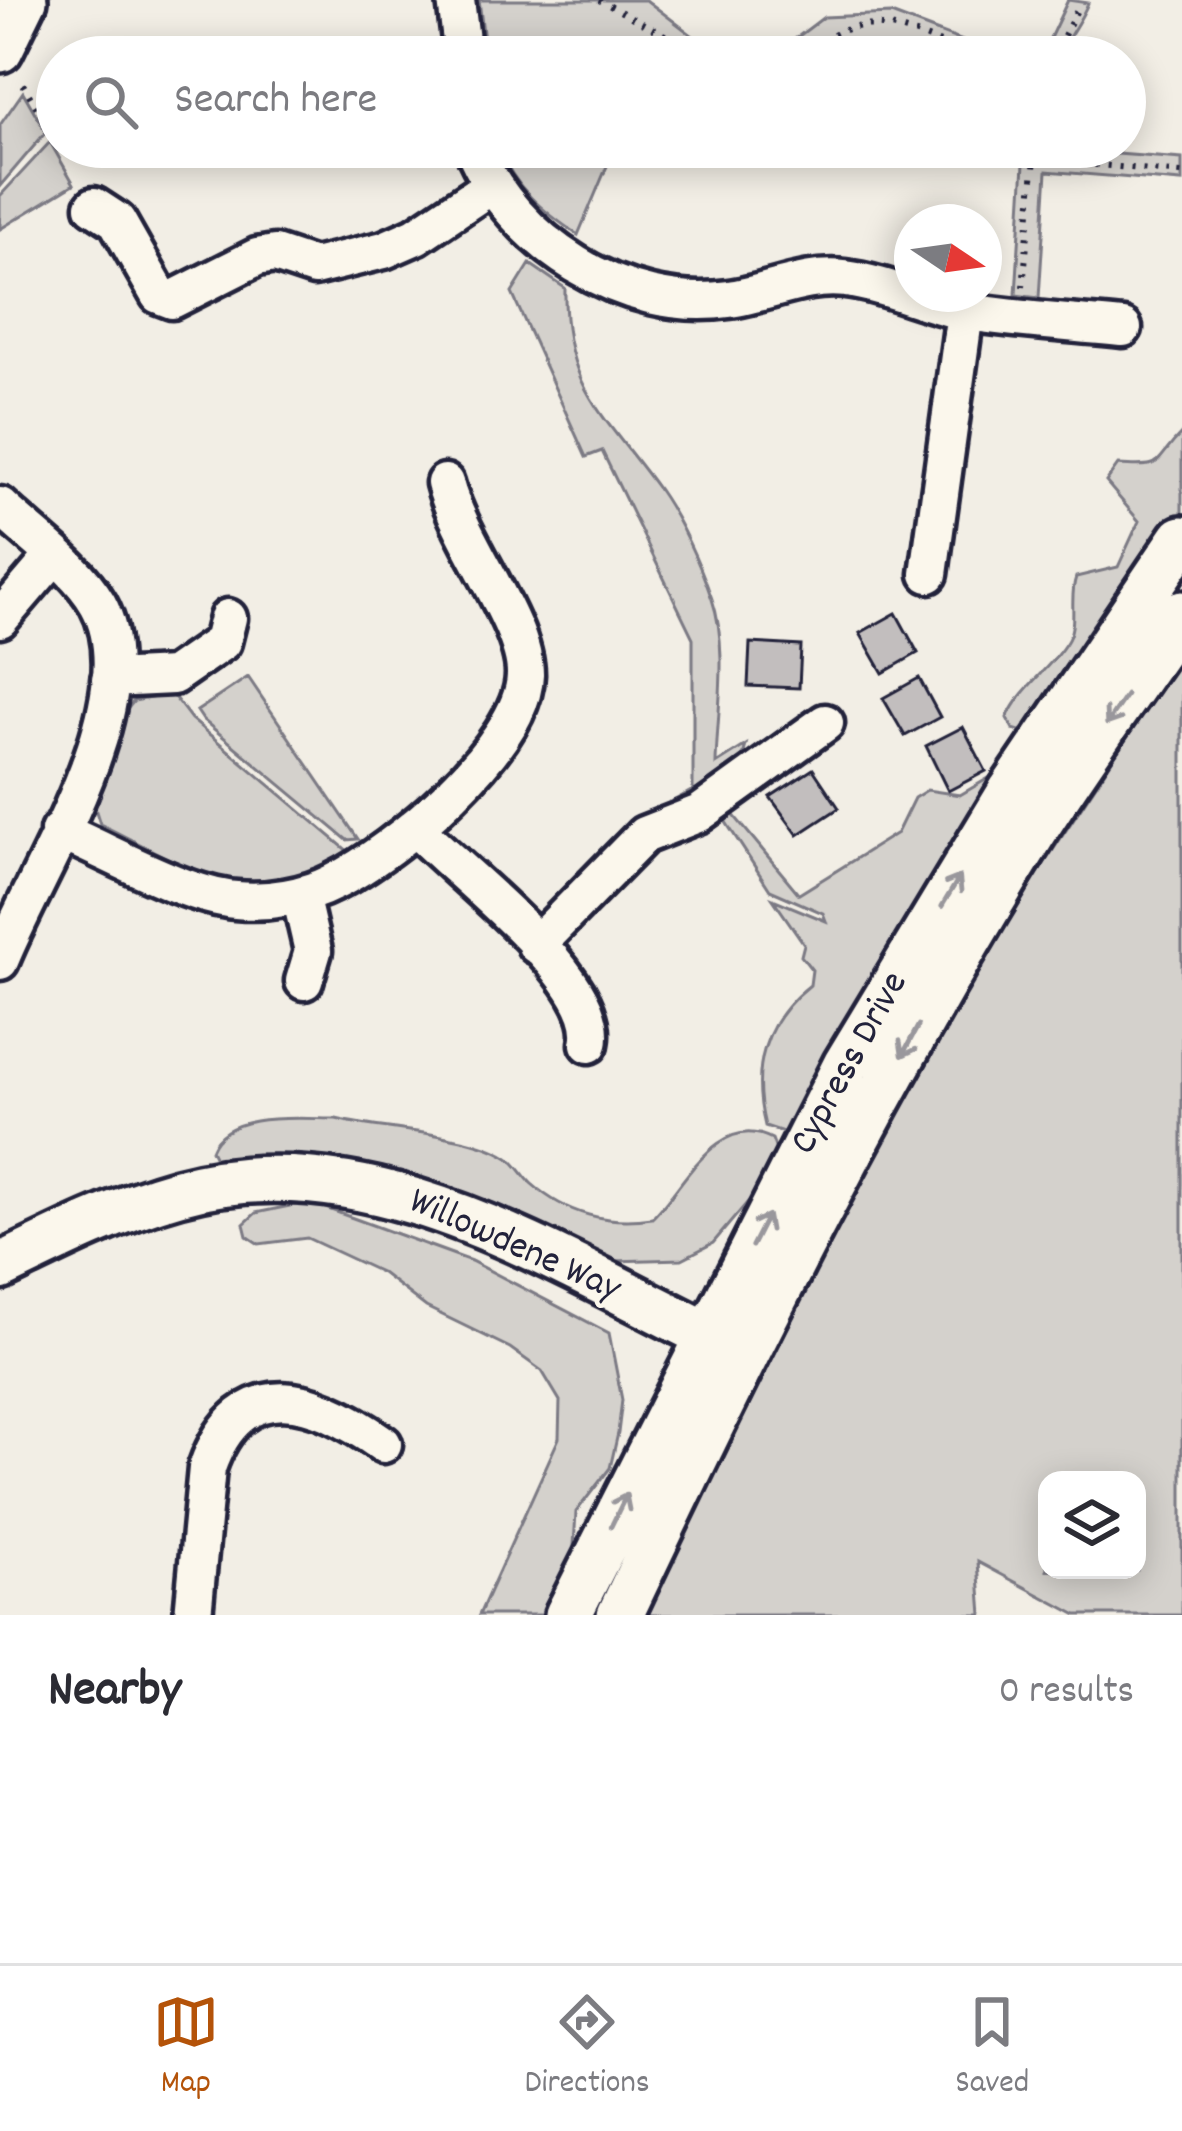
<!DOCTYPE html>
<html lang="en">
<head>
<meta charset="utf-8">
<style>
	:root { --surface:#fff; --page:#f2f2f3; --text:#2b2b33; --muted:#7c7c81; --line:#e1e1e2; --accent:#b45309 }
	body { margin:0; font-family:Dekko,sans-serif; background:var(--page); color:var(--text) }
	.controls { position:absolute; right:36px; bottom:36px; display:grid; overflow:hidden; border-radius:24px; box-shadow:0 6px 30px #0003 }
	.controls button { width:108px; height:108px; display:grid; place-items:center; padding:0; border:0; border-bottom:3px solid var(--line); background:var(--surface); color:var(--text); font:60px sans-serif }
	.compass { position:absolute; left:894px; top:204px; width:108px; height:108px; border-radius:50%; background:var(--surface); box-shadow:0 6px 30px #0003; rotate:103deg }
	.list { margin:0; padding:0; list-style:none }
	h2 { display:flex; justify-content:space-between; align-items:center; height:156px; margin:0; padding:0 48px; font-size:51px }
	h2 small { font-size:39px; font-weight:400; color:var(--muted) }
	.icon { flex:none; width:66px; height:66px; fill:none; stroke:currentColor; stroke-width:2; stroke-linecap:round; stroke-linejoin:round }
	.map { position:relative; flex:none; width:1182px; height:1615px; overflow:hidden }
	.search { position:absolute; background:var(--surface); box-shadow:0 6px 30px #0003; left:36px; right:36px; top:36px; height:132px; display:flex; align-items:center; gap:30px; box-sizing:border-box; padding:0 42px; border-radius:66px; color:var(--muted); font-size:45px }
	.sheet { height:348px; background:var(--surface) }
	nav { display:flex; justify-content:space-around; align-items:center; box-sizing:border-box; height:168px; border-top:3px solid var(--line); background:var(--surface); font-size:33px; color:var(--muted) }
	nav a { display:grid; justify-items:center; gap:6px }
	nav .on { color:var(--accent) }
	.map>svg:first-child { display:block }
	.green { fill:#d4d1cc; stroke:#7b7a84; stroke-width:3; fill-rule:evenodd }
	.building { fill:#c2bebe; stroke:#22223b; stroke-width:3 }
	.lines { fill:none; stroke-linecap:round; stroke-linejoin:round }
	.minor-casing { stroke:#22223b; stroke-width:45 }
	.tertiary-casing { stroke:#22223b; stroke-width:54 }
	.path { stroke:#22223b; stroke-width:6; stroke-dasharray:3 9; stroke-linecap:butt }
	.minor { stroke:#fbf7ec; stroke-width:36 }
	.tertiary { stroke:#fbf7ec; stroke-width:45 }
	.oneway { stroke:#99979c }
	.labels { text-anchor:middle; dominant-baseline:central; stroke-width:9; stroke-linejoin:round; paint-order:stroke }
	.street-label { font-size:39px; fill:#22223b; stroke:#fbf7ec }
</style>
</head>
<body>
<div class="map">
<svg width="1182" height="1615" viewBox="0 0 1182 1615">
	<rect width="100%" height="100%" fill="#f2eee5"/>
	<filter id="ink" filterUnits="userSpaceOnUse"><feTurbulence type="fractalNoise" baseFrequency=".00833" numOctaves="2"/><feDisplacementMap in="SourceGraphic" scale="24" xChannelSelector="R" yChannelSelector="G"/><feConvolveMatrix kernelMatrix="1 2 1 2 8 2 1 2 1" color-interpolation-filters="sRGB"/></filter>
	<g filter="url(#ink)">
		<path class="green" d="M479,0H646L697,39L734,57H642L624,51L622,57H486Z
			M1068,0L1088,3C1081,21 1067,38 1058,57H1041Z
			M891,14L1005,57L845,51L837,57H771L824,17Z
			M23,92L46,132L0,186V125Z
			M50,142L74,184L0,229V196Z
			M498,147H615L578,235C541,210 515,188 498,147Z
			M1025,147L1182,159V182L1047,171L1039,298L1016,295Z
			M530,264L565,288C563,388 606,416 659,490C680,520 700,564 712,599C729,648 717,713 716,764L746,745L741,764L673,810L668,804L693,790V638L602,451L586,457L512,293Z
			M1182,433V525L1029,734L1013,729L1007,718C1022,686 1048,671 1066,643C1079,624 1068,599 1076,577L1118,567L1139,521L1106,482L1118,465C1167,468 1151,464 1182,433Z
			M1182,654V1615H1077L978,1562L982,1615H645L905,1091L974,970ZM1047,1480H1137V1570H1047Z
			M248,677L358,839L347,840L203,720L197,711Z
			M172,694L191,719L349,852C245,915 197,871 100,824L92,799L124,713L134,701Z
			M999,772L789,1134L765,1126C751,1069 763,1022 810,985L812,970L801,956L804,944L773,899L826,921L823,913L770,890L724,819L732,813L799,894L897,833L914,798L927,790L960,795Z
			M336,1119C383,1131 468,1132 507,1157C517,1163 523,1176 532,1184C566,1214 608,1225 652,1218C683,1189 717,1110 772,1139L776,1150L752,1197L713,1243L682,1259L613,1261L230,1166L217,1162L211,1150C226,1110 301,1119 336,1119Z
			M309,1202L471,1261L609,1333L622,1400L618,1433L610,1468L576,1512L573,1563L549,1615H479L559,1438L560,1401L542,1371L510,1348L426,1307L382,1273L307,1238L259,1244L247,1236L244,1224L256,1213Z"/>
		<path class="building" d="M896,613L918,653L883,673L860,633Z
			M750,643L801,646L799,688L748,686Z
			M919,678L940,717L905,736L883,698Z
			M963,727L986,771L948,791L926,746Z
			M813,769L839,808L798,835L770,797Z"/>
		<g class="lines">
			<g class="minor-casing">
				<path id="minor" d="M456,0L463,57
					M473,147C512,242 623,314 729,299C768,294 805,274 845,279C887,284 927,305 969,312C1019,320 1072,323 1123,328
					M94,206L117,221L159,295L172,300L257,257L275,254L314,267L384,250L416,236L489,187
					M0,506C31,536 77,567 98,604C151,700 36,870 0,961
					M929,574L965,312
					M0,619L53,557
					M110,679L173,676L222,642L228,618
					M415,827C457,873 604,980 589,1044
					M59,831C110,852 182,895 236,900C268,903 305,897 334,882C395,852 523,746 525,675C526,624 460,542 445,483
					M300,895L313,951L304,981
					M536,945L644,835L700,813L825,723
					M193,1615L207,1468C242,1368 318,1398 383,1444"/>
			</g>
			<g class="tertiary-casing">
				<path id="tertiary" d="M0,49L24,0
					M0,1267C57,1239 117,1209 178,1192C366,1140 544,1255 706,1334
					M568,1615L846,1065L1012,790L1182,539
					M620,1615C746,1348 878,1083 1033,833C1080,758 1133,686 1182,614"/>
			</g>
			<path class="path" d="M599,0L706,57
				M805,57C861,0 911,33 976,57
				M1053,57L1078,8
				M23,84L53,135
				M1035,159L1182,173
				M1023,287L1036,147"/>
			<use href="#minor" class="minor"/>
			<use href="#tertiary" class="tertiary"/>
		</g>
		<defs><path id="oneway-shaft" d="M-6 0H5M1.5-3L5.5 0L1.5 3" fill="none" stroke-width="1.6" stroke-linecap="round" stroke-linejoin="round" transform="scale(3)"/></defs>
		<g class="oneway">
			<use href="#oneway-shaft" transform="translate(1116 710) rotate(124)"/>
			<use href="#oneway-shaft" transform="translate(951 891) rotate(-59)"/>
			<use href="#oneway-shaft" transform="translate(910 1041) rotate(118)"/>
			<use href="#oneway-shaft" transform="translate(760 1230) rotate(-63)"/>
			<use href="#oneway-shaft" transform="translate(619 1510) rotate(-64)"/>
		</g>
	</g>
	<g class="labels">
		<g class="street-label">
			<text transform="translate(851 1064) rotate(-61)">Cypress Drive</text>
			<text transform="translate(514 1247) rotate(24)">Willowdene Way</text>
		</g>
	</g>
</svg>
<div class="controls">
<button><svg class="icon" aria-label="layers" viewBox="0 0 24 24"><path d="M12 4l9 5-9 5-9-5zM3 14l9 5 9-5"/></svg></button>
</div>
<svg class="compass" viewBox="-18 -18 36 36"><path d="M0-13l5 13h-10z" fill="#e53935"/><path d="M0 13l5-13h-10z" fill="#7c7c81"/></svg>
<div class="search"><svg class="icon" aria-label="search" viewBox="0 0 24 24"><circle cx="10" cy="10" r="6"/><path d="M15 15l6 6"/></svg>Search here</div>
</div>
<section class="sheet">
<h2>Nearby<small>0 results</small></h2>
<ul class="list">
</ul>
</section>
<nav>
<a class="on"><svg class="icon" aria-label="map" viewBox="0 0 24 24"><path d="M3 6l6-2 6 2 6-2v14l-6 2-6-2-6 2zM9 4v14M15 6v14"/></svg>Map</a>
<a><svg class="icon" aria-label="directions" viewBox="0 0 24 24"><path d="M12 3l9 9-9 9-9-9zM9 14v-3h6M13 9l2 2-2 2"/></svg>Directions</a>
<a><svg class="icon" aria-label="saved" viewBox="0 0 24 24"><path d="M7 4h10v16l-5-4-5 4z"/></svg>Saved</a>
</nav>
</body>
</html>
